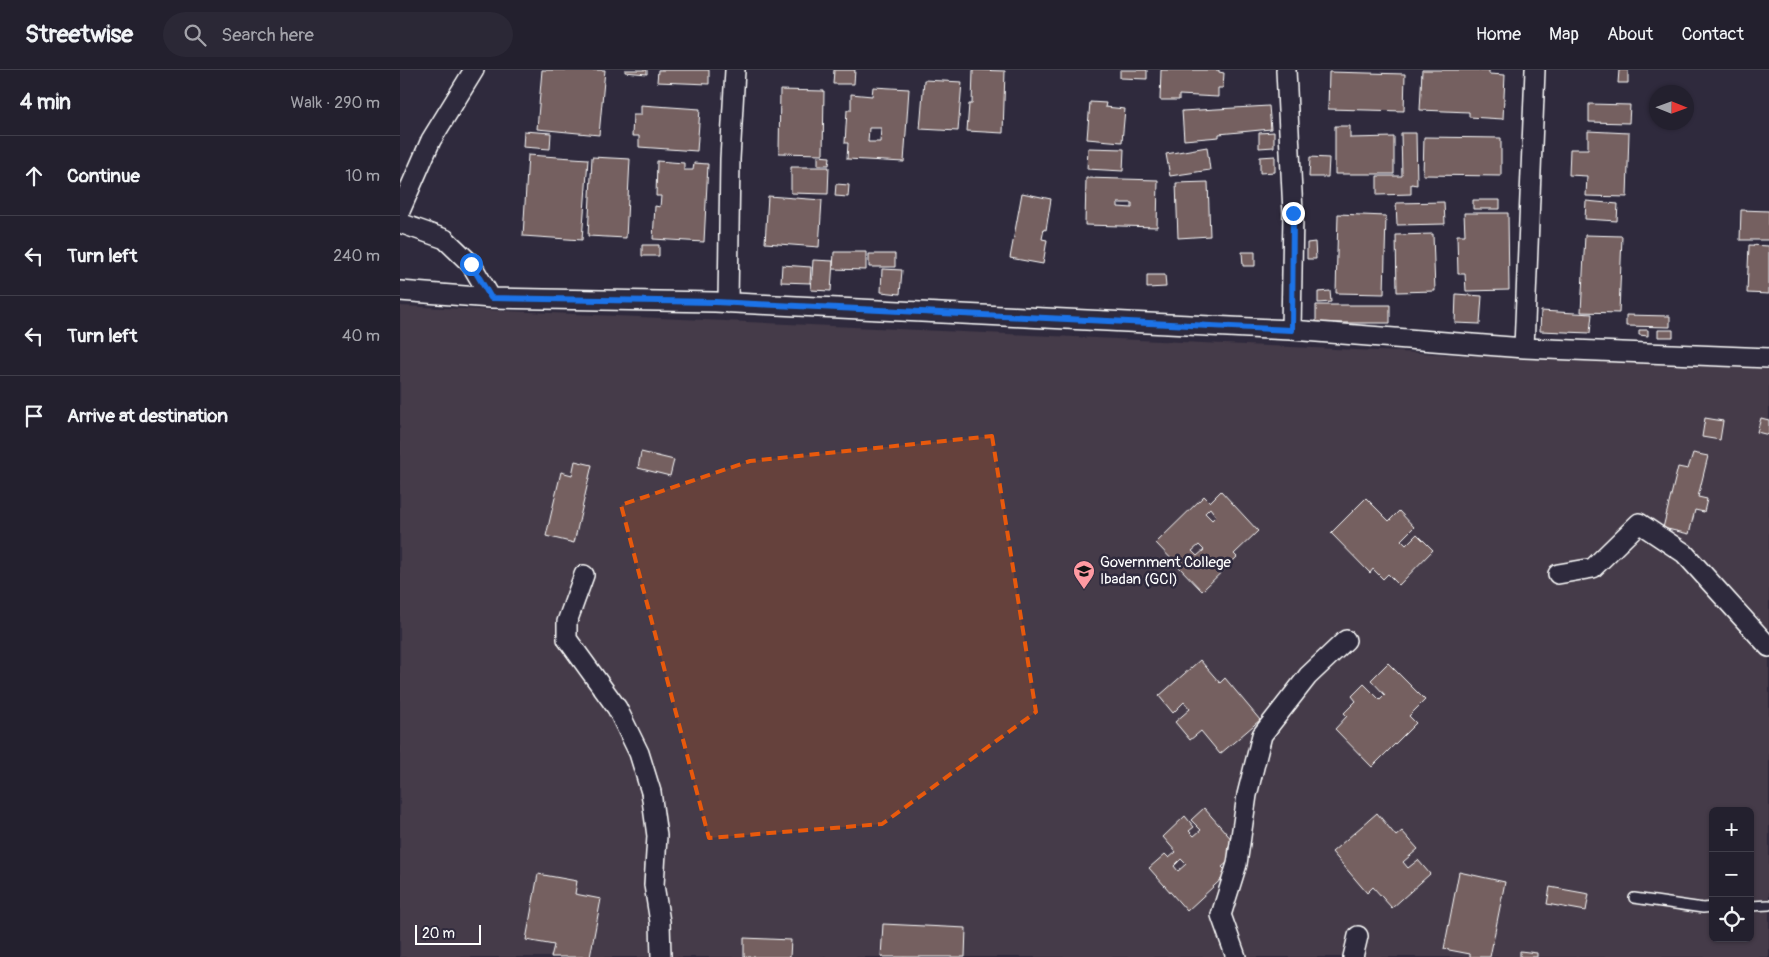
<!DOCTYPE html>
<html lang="en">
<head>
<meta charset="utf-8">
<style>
	:root { --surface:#23202e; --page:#2b2836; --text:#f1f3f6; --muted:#a3a3aa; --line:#403e4a }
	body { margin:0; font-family:Pangolin,sans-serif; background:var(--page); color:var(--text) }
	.controls { position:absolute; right:15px; bottom:15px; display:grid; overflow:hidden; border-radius:8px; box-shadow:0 1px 4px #0004 }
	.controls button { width:45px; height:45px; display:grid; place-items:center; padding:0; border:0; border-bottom:1px solid var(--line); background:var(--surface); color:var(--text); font:25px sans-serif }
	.compass { position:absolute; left:1249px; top:15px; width:45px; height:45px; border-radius:50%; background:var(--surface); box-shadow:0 1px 4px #0004; rotate:91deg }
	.scale { position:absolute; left:15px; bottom:12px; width:66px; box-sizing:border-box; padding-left:5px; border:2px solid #fff; border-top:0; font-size:14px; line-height:18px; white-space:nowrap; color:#fff; -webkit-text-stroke:4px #2f2a3d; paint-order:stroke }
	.stop { position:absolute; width:15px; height:15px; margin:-11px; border:4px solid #1a73e8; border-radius:50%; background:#fff }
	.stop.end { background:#1a73e8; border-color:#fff; box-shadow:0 1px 5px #0008 }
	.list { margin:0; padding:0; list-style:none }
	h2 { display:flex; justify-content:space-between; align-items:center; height:65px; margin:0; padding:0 20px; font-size:21px }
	h2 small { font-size:16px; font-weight:400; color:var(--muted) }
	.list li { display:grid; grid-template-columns:32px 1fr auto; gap:15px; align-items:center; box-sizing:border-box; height:80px; padding:0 20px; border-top:1px solid var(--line) }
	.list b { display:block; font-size:19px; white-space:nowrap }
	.list em { font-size:16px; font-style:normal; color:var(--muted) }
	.icon { flex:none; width:28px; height:28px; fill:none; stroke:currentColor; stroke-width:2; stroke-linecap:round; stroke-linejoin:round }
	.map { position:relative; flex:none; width:1369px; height:887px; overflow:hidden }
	header { display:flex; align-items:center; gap:30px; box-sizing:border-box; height:70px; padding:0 25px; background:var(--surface); border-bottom:1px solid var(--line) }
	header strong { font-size:24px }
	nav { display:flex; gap:28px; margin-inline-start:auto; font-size:18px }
	.search { width:350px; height:45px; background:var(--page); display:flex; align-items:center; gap:12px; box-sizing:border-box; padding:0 18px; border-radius:28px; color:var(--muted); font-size:19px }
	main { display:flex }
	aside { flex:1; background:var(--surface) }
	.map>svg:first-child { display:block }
	.built { fill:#443a48; fill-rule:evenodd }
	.building { fill:#746061; stroke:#fff; fill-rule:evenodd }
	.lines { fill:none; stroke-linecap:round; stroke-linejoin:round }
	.service-casing { stroke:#fff; stroke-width:12 }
	.minor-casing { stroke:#fff; stroke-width:22 }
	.service { stroke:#2f2a3d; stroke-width:9 }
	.minor { stroke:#2f2a3d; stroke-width:19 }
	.route { stroke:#1a73e8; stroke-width:6 }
	.marked { fill:#e8590c; fill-opacity:0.2; stroke:#e8590c; stroke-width:4; stroke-dasharray:10 6; stroke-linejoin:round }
	.labels { text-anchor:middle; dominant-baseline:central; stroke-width:5; stroke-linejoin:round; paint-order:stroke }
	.poi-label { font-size:15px; fill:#fff; stroke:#2f2a3d; text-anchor:start }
</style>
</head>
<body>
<header>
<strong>Streetwise</strong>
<div class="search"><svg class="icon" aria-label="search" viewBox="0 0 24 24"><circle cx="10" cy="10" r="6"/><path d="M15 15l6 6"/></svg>Search here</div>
<nav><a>Home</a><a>Map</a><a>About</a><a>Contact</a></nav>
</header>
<main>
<aside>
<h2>4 min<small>Walk · 290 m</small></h2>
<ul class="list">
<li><svg class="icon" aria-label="ahead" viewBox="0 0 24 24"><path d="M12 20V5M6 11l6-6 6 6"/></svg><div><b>Continue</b></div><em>10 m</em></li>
<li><svg class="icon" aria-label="left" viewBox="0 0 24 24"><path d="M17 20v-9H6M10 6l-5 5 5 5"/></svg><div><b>Turn left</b></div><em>240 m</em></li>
<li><svg class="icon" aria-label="left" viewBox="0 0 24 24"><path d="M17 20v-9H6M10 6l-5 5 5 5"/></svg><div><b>Turn left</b></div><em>40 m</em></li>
<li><svg class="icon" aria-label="arrive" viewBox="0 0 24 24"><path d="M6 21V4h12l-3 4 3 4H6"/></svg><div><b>Arrive at destination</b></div></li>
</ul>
</aside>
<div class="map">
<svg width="1369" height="887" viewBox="0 0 1369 887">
	<rect width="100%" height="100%" fill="#2f2a3d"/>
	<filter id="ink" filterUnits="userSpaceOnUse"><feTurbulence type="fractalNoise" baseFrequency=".02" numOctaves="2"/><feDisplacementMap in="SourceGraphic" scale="10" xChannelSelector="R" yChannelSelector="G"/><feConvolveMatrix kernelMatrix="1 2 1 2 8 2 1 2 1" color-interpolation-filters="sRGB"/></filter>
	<g filter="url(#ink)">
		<path class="built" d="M0,236L1369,299V887H0ZM1313,741H1350V868H1313Z"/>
		<path class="building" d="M142,0H205L199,65L137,59Z
			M225,0H247V4L225,2Z
			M258,0H309V14L257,12Z
			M434,0H455L454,14H433Z
			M573,0L605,1L603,63L567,61L569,34H572Z
			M720,0H747V9L720,8Z
			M761,0H819V2L824,3L823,18H818V27L779,25V30H760Z
			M1022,0H1089V4L1105,5L1103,49L1069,47V42L1020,40Z
			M1219,0H1228V13H1218Z
			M929,2L1005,4L1004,41L928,39Z
			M524,10L562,12L558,61L520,59Z
			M473,17L509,19L504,92L447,89L448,73H445L447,40H451V24L472,26ZM469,58H481L480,72H468Z
			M380,20L424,21L423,84L379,83Z
			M690,32L706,33L705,37L725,39L722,72L687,69Z
			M1189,34L1230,35L1229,53L1189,52Z
			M241,35L300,39L297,81L239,77V66H232L233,45H241Z
			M869,36L871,59L819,64V67L784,70L782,41Z
			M935,56H950V68L994,67V104H935Z
			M124,61L151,63L150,79L123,77Z
			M1188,61L1229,63L1227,127L1186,126L1187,106L1169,105L1170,79H1188Z
			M874,62V77L859,78V63Z
			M1001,63H1016L1017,115L1011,114V124L977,125V106H1002Z
			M1024,67L1101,68V106L1023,105Z
			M807,77L810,100L770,106L766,84Z
			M688,78L724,79L723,101L687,99Z
			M128,85L188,89L182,170L123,166Z
			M418,86L430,87L429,95H418Z
			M875,86V102L860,103V87Z
			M192,87L230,89L226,168L188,166Z
			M910,87L929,88L928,107H909Z
			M257,91L284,93V100H293L294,93L308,94L304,172L253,169L255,136L260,137L261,126H256Z
			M391,97H429L428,124L391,123Z
			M686,108L758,110L757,157L685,155ZM718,133H732V138L718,137Z
			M808,112L810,166L778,168L776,113Z
			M436,114L449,115L448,127L435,126Z
			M622,123L651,129L646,160L644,159L642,169L647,170L643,194L610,188Z
			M368,126L422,130L419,177L365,173Z
			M1073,130H1100V139H1073Z
			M1186,131L1218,134L1217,151L1185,149Z
			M1044,132L1045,154L997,155L996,133Z
			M1341,140L1369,141V170H1340Z
			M1064,143H1108L1109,220L1066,221L1065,204H1058L1057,165H1065Z
			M938,144L986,146L984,224L936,223Z
			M1033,164L1035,221L997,222L996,165Z
			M1185,165L1222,166L1219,243L1181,242Z
			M915,172L916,189H907V173Z
			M242,175H259V186H242Z
			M1349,175L1369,176V224L1347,223Z
			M434,182H466V200L433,199Z
			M842,182H855V196H843Z
			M469,184H495V197H469Z
			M413,190L433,191L431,221L411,220Z
			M382,195L411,197L410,213L381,212Z
			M482,199L502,200L500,224L481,222Z
			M747,205H765L766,217L747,218Z
			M930,221L931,232L918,233V222Z
			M1056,224L1082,226L1080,254L1055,253Z
			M916,235H990V253H916Z
			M1141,241L1192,244L1190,263L1140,261Z
			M1226,245L1270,246V257L1226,256Z
			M1239,260H1248V266L1239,265Z
			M1258,260H1273V267H1258Z
			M1305,348L1323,351L1320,370L1302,367Z
			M1361,348L1369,350V365L1357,362Z
			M241,382L274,390L270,406L238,398Z
			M1293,383L1308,386L1298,427L1307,429L1304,442L1295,440L1289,464L1263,458L1278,397L1288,399Z
			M175,391L192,395L174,473L146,466L161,402L172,405Z
			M821,421L858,461L834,484L837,487L802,521L756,473L804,426L810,432ZM810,438L816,446L812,450L805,443ZM799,475L804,480L797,486L792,481Z
			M966,428L989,451L999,441L1014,457L1001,470L1006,475L1017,464L1033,480L999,515L988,504L983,509L973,499L970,503L931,463Z
			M800,590L820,613L825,608L860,650L820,684L801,661L790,670L775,652L790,639L784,632L773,643L759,626Z
			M988,593L1025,630L1009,646L1016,653L972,697L935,659L947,646L944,643L956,631L952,626L964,614L980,630L985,625L971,610Z
			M804,738L834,772L827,779L834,787L822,797L828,803L787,841L749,798L765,784L769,788L776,782L763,767L785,746L794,757L789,761L794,766L801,760L791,750ZM781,789L786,794L778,801L774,796Z
			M977,743L996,766L1002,761L1018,779L1003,792L1008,798L1018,790L1030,804L992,838L973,817L967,823L932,782Z
			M1059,802L1105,812L1090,887H1070V884L1044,879Z
			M138,804L177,811L175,824L201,829L190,887H151L154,875L126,870Z
			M1150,817L1189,824L1186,841L1147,834Z
			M483,854L566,858L565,887H481Z
			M344,868L391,870L390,887H344Z
			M1120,881L1137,883V887H1120Z"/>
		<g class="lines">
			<g class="service-casing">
				<path id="service" d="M1234,828L1303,838L1313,837
					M1350,836L1369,835"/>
			</g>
			<g class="minor-casing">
				<path id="minor" d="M886,0L893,143L891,260
					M0,141L31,70L74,0
					M0,153L45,169L71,194L91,228
					M0,221L91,228L315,232L891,260L1124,278L1369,288
					M328,233L330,89L335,0
					M1124,278L1135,0
					M1158,504L1193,498L1239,453L1284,483L1369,577
					M184,505L167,552V569L217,638L239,683L251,722L257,766L254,815L260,852L261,887
					M836,887L821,845L837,794L847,725L862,665L908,606L946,570
					M953,887L958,866"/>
			</g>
			<use href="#service" class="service"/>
			<use href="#minor" class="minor"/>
		</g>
	</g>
	<g class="lines" filter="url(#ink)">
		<path class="route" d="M71,194L91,228L315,232L892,260L893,143"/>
	</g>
	<path class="marked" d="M592,366L636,642L482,754L309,768L221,435L350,391Z"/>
	<defs>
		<g id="school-pin" transform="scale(1.125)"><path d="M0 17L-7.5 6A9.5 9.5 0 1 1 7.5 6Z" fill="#ff9aa2" stroke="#2f2a3d"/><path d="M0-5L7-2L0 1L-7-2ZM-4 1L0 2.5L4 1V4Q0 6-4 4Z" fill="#111"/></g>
	</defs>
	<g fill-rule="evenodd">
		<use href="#school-pin" x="684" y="501"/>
	</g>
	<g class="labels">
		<g class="poi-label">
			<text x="700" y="492">Government College<tspan x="700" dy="17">Ibadan (GCI)</tspan></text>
		</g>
	</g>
</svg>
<div class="controls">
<button>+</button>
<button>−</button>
<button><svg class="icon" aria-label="locate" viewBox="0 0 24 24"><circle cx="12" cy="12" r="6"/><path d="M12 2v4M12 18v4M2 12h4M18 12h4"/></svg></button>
</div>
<svg class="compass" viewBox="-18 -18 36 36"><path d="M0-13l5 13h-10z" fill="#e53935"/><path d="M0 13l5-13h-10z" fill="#a3a3aa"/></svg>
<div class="scale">20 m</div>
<div class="stop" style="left:71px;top:194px"></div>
<div class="stop end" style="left:893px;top:143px"></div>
</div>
</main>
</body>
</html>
